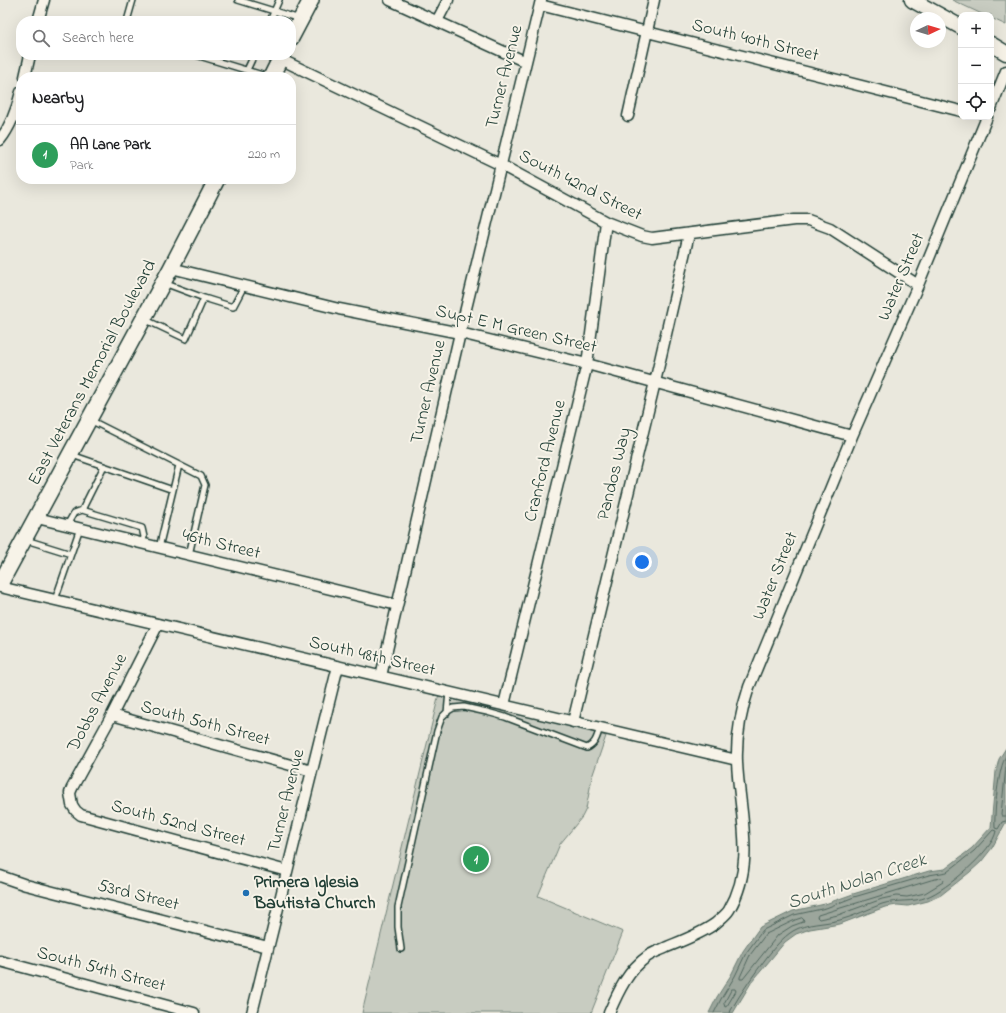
<!DOCTYPE html>
<html lang="en">
<head>
<meta charset="utf-8">
<style>
	:root { --surface:#fff; --page:#f2f2f2; --text:#202124; --muted:#757577; --line:#e0e0e0; --accent:#d93025 }
	body { margin:0; font-family:"Indie Flower",sans-serif; background:var(--page); color:var(--text) }
	.controls { position:absolute; right:12px; top:12px; display:grid; overflow:hidden; border-radius:8px; box-shadow:0 4px 16px #0002 }
	.controls button { width:36px; height:36px; display:grid; place-items:center; padding:0; border:0; border-bottom:1px solid var(--line); background:var(--surface); color:var(--text); font:20px sans-serif }
	.compass { position:absolute; left:910px; top:12px; width:36px; height:36px; border-radius:50%; background:var(--surface); box-shadow:0 4px 16px #0002; rotate:86deg }
	.you { position:absolute; left:642px; top:562px; width:14px; height:14px; margin:-10px; border:3px solid #fff; border-radius:50%; background:#1a73e8; box-shadow:0 0 0 6px #1a73e833 }
	.badge { display:grid; place-items:center; width:26px; height:26px; border-radius:50%; background:var(--accent); color:#fff; font-size:13px; font-weight:700 }
	.pin { position:absolute; translate:-50% -50%; border:2px solid #fff; box-shadow:0 1px 4px #0006 }
	.list { margin:0; padding:0; list-style:none }
	h2 { display:flex; justify-content:space-between; align-items:center; height:52px; margin:0; padding:0 16px; font-size:17px }
	h2 small { font-size:13px; font-weight:400; color:var(--muted) }
	.list li { display:grid; grid-template-columns:26px 1fr auto; gap:12px; align-items:center; box-sizing:border-box; height:60px; padding:0 16px; border-top:1px solid var(--line) }
	.list b { display:block; font-size:15px; white-space:nowrap }
	.list p { margin:0; font-size:13px; white-space:nowrap; color:var(--muted) }
	.list em { font-size:13px; font-style:normal; color:var(--muted) }
	.icon { flex:none; width:22px; height:22px; fill:none; stroke:currentColor; stroke-width:2; stroke-linecap:round; stroke-linejoin:round }
	.map { position:relative; flex:none; width:1006px; height:1013px; overflow:hidden }
	.search { position:absolute; background:var(--surface); box-shadow:0 4px 16px #0002; left:16px; top:16px; width:280px; height:44px; display:flex; align-items:center; gap:10px; box-sizing:border-box; padding:0 14px; border-radius:16px; color:var(--muted); font-size:15px }
	.panel { position:absolute; background:var(--surface); box-shadow:0 4px 16px #0002; left:16px; top:72px; width:280px; height:112px; border-radius:16px }
	.map>svg:first-child { display:block }
	.green { fill:#c8ccc1; stroke:#74847a }
	.water { fill:#9ca69c; stroke:#6a7c72 }
	.lines { fill:none; stroke-linecap:round; stroke-linejoin:round }
	.shore { stroke:#51675e; stroke-width:1 }
	.lane-casing { stroke:#1f3d34; stroke-width:8 }
	.street-casing { stroke:#1f3d34; stroke-width:13 }
	.secondary-casing { stroke:#1f3d34; stroke-width:17 }
	.primary-casing { stroke:#1f3d34; stroke-width:18 }
	.lane { stroke:#f7f3e8; stroke-width:5 }
	.street { stroke:#f7f3e8; stroke-width:10 }
	.secondary { stroke:#f7f3e8; stroke-width:14 }
	.primary { stroke:#f7f3e8; stroke-width:15 }
	.poi-dot { fill:#1f6fb2; stroke:#f7f3e8; stroke-width:1.5 }
	.labels { text-anchor:middle; dominant-baseline:central; stroke-width:4; stroke-linejoin:round; paint-order:stroke }
	.street-label { font-size:18px; fill:#1f3d34; stroke:#f7f3e8 }
	.poi-label { font-size:18px; font-weight:bold; fill:#1f3d34; stroke:#f7f3e8; text-anchor:start }
	.water-label { font-size:19px; font-style:italic; fill:#445c53; stroke:#f7f3e8 }
</style>
</head>
<body>
<div class="map">
<svg width="1006" height="1013" viewBox="0 0 1006 1013">
	<rect width="100%" height="100%" fill="#eae8dd"/>
	<filter id="ink" filterUnits="userSpaceOnUse"><feTurbulence type="fractalNoise" baseFrequency=".025" numOctaves="2"/><feDisplacementMap in="SourceGraphic" scale="8" xChannelSelector="R" yChannelSelector="G"/><feConvolveMatrix kernelMatrix="1 2 1 2 8 2 1 2 1" color-interpolation-filters="sRGB"/></filter>
	<g filter="url(#ink)">
		<path class="green" d="M952,0H1006V25L991,18V15H984Z
			M440,690L606,736L592,777L586,809L582,817L560,844L538,896L623,932L591,1013H362Z"/>
		<path class="water" d="M1006,748V822L992,848L981,862L970,872L941,895L928,901L908,906L897,905L885,907L840,924L810,929L796,934L785,942L751,983L733,1013H709L717,997L731,975L743,951L760,927L793,911L825,904L853,894L929,871L945,869L972,848L991,827L996,771L999,759Z"/>
		<g class="lines">
			<path class="shore" d="M1006,756C998,768 994,813 995,828L998,829L1002,822L1006,821
				M1006,767L1001,814L1002,816H1006
				M942,878L944,880L943,882L925,893L907,897L896,896L882,899L838,915L819,919L817,917L818,915L931,880Z
				M802,918L804,920L803,922L792,926L778,935L743,979H740V977L750,955L766,934L795,920Z
				M732,989H735L736,991L727,1006L725,1007L724,1004Z
				M714,1013L721,999L735,976L746,953L763,930L794,915L826,908L854,897L929,875L947,872L974,851L993,830L996,831C993,851 946,890 927,897C913,903 897,899 882,904C868,909 855,916 840,920C825,924 806,923 793,931C782,938 775,947 767,957C754,974 742,991 731,1010L730,1013"/>
			<g class="lane-casing">
				<path id="lane" d="M238,0L300,19
					M127,21L133,0
					M270,21L279,0
					M196,55L269,77
					M247,70L254,55
					M204,298L233,307L244,286
					M144,319L186,339L204,298L164,283
					M90,420L201,476L205,485L189,555
					M72,455L173,490
					M82,510L104,466
					M67,525L74,513L82,510L142,528L144,537L142,543
					M26,540L71,554
					M159,548L179,465
					M55,600L80,528
					M447,713L449,692
					M401,949L398,927V907L437,731L442,717L448,711L453,708L464,707L487,712L505,717L587,748C596,744 597,736 600,728"/>
			</g>
			<g class="street-casing">
				<path id="street" d="M390,0L526,62
					M540,5L961,111
					M38,21L44,0
					M437,21L448,0
					M280,59L501,165L606,222L642,236L652,238L794,220H808L830,228L918,285
					M25,77L30,55
					M991,108L1006,71
					M628,116L654,0
					M0,140C11,126 17,109 21,92
					M171,268L339,309L460,333L587,364L852,436
					M37,518L397,605
					M0,587L737,760
					M158,624L112,715L72,788L70,793L72,805L76,811L81,815L287,871
					M381,676L460,333L541,0
					M504,705L587,364L606,222
					M112,715L312,771
					M573,722L655,382L689,234
					M0,876L26,885L268,947
					M0,961L194,1013
					M252,1013L338,666
					M609,1013C618,992 628,970 648,956C654,952 661,950 667,947C684,940 701,934 716,923C720,919 726,915 729,910C757,863 739,812 737,762C736,736 741,711 749,687L852,436L918,285L987,117"/>
			</g>
			<g class="secondary-casing">
				<path id="secondary" d="M912,0L961,27
					M991,44L1006,53"/>
			</g>
			<g class="primary-casing">
				<path id="primary" d="M291,38L311,0
					M271,77L282,55
					M0,584L171,268L217,179"/>
			</g>
			<use href="#lane" class="lane"/>
			<use href="#street" class="street"/>
			<use href="#secondary" class="secondary"/>
			<use href="#primary" class="primary"/>
		</g>
	</g>
	<circle class="poi-dot" cx="246" cy="893" r="4"/>
	<g class="labels">
		<g class="street-label">
			<text transform="translate(755 41) rotate(14)">South 40th Street</text>
			<text transform="translate(505 77) rotate(-76)">Turner Avenue</text>
			<text transform="translate(580 186) rotate(27)">South 42nd Street</text>
			<text transform="translate(902 277) rotate(-67)">Water Street</text>
			<text transform="translate(516 330) rotate(13)">Supt E M Green Street</text>
			<text transform="translate(93 373) rotate(-62)">East Veterans Memorial Boulevard</text>
			<text transform="translate(429 392) rotate(-77)">Turner Avenue</text>
			<text transform="translate(546 461) rotate(-76)">Cranford Avenue</text>
			<text transform="translate(615 474) rotate(-76)">Pandos Way</text>
			<text transform="translate(221 545) rotate(14)">46th Street</text>
			<text transform="translate(776 576) rotate(-68)">Water Street</text>
			<text transform="translate(372 657) rotate(13)">South 48th Street</text>
			<text transform="translate(98 703) rotate(-62)">Dobbs Avenue</text>
			<text transform="translate(205 724) rotate(15)">South 50th Street</text>
			<text transform="translate(287 801) rotate(-76)">Turner Avenue</text>
			<text transform="translate(178 824) rotate(15)">South 52nd Street</text>
			<text transform="translate(138 896) rotate(14)">53rd Street</text>
			<text transform="translate(101 970) rotate(15)">South 54th Street</text>
		</g>
		<g class="poi-label">
			<text x="254" y="883">Primera Iglesia<tspan x="254" dy="21">Bautista Church</tspan></text>
		</g>
		<g class="water-label">
			<text transform="translate(857 882) rotate(-18)">South Nolan Creek</text>
		</g>
	</g>
</svg>
<div class="controls">
<button>+</button>
<button>−</button>
<button><svg class="icon" aria-label="locate" viewBox="0 0 24 24"><circle cx="12" cy="12" r="6"/><path d="M12 2v4M12 18v4M2 12h4M18 12h4"/></svg></button>
</div>
<svg class="compass" viewBox="-18 -18 36 36"><path d="M0-13l5 13h-10z" fill="#e53935"/><path d="M0 13l5-13h-10z" fill="#757577"/></svg>
<div class="you"></div>
<div class="pin badge" style="left:476px;top:859px;background:#2e9e5b">1</div>
<div class="search"><svg class="icon" aria-label="search" viewBox="0 0 24 24"><circle cx="10" cy="10" r="6"/><path d="M15 15l6 6"/></svg>Search here</div>
<section class="panel">
<h2>Nearby<small></small></h2>
<ul class="list">
<li><span class="badge" style="background:#2e9e5b">1</span><div><b>AA Lane Park</b><p>Park</p></div><em>220 m</em></li>
</ul>
</section>
</div>
</body>
</html>
